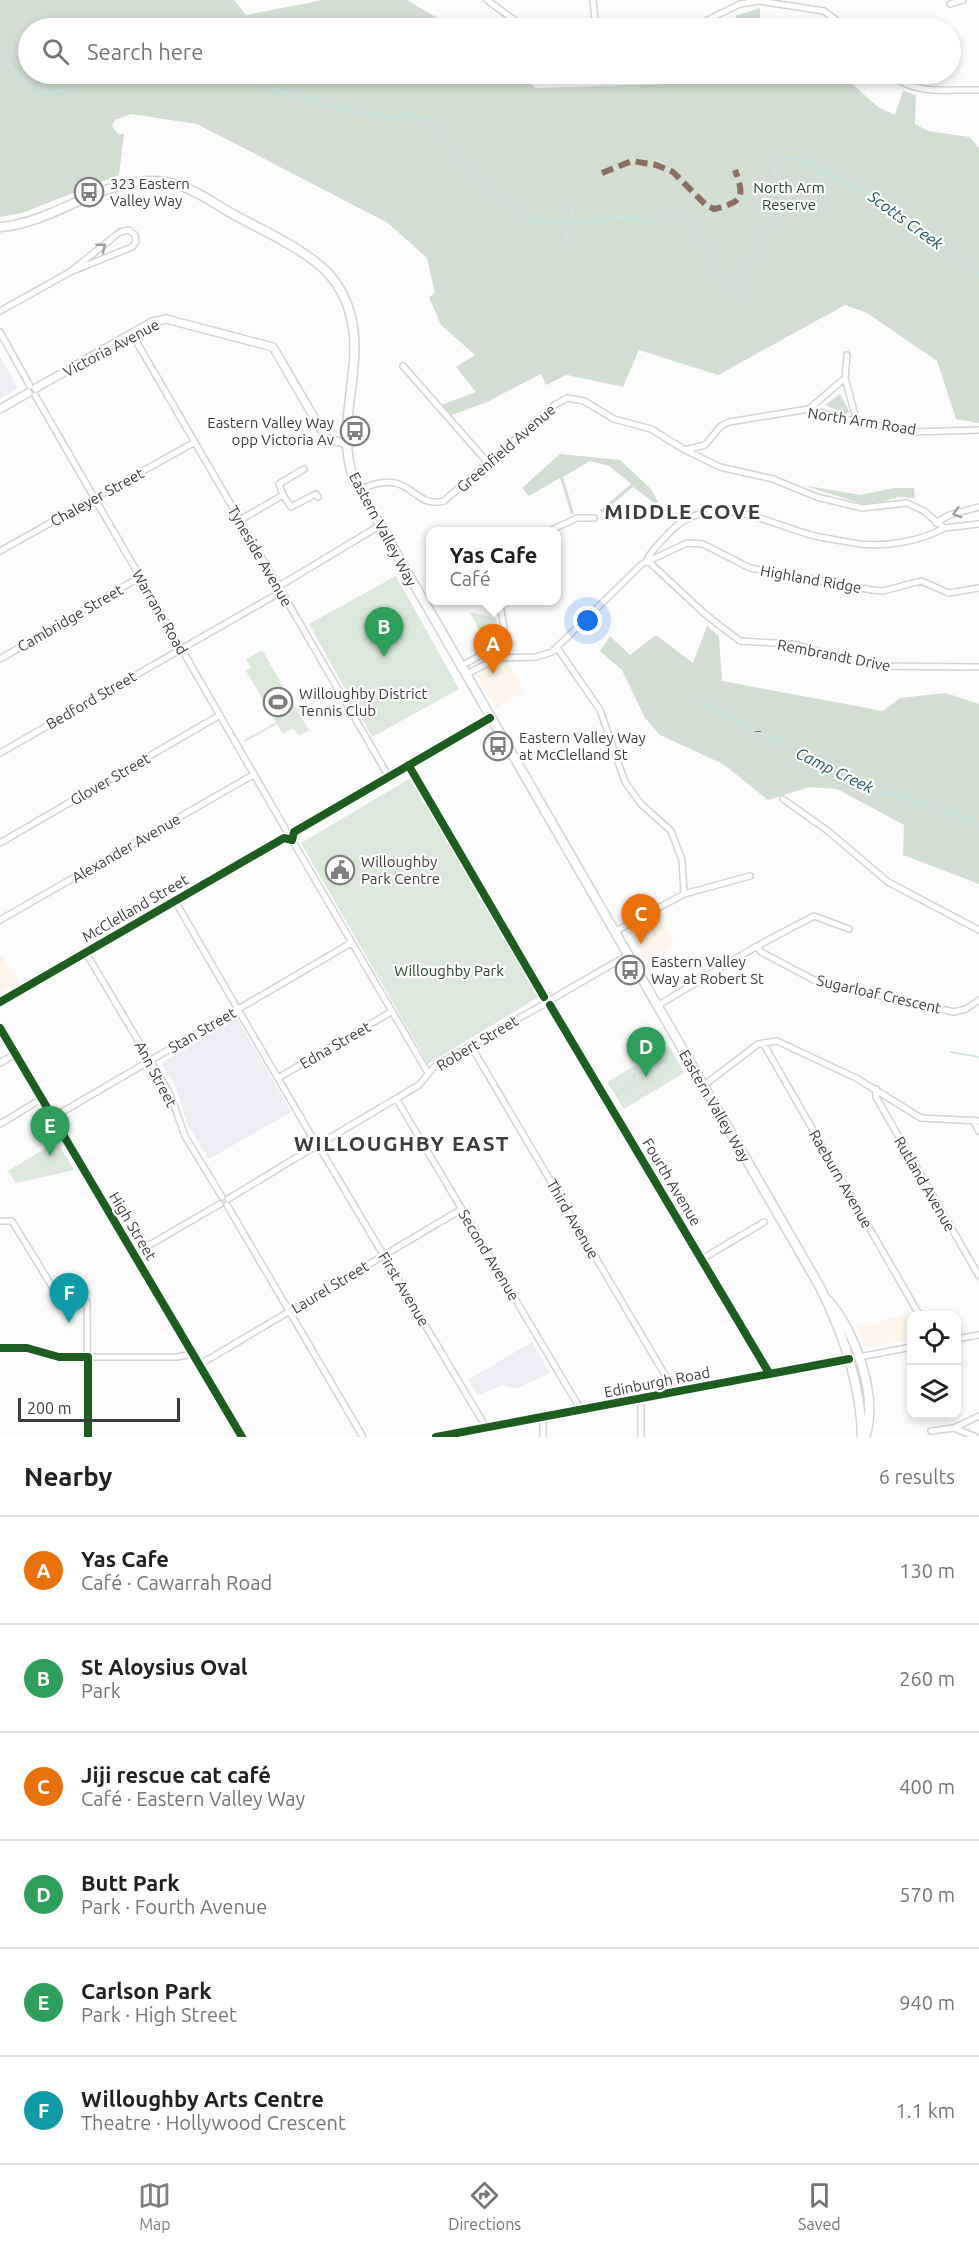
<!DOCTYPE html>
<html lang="en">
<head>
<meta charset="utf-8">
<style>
	:root { --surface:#fff; --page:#f6f6f6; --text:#202124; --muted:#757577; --line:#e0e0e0; --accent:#7f7f80 }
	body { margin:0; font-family:Ubuntu,sans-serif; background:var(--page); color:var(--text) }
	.controls { position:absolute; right:18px; bottom:18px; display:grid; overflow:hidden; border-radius:12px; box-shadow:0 3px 9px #0003 }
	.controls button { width:54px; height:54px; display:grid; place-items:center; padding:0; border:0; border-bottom:2px solid var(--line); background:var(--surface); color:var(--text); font:30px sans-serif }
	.scale { position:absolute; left:18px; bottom:15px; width:162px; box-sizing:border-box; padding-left:6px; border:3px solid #3c3c3d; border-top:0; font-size:16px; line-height:21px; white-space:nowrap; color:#3c3c3d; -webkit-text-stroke:4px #fff; paint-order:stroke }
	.you { position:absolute; left:588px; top:621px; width:21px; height:21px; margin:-15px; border:4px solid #fff; border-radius:50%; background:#1a73e8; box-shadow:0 0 0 9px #1a73e833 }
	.badge { display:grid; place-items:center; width:39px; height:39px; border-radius:50%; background:var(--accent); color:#fff; font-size:20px; font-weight:700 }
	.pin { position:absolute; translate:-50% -50px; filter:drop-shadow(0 2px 3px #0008) }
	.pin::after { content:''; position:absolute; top:32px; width:21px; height:18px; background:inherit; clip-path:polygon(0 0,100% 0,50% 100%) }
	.popup { position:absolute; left:426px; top:527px; width:135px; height:78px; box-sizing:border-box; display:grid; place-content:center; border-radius:12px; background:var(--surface); filter:drop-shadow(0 2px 4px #0005); font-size:20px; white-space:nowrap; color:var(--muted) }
	.popup b { font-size:22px; color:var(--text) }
	.popup::after { content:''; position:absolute; left:50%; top:100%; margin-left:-12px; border:12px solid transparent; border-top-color:var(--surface) }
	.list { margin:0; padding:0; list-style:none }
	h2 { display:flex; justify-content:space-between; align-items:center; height:78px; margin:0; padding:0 24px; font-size:26px }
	h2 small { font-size:20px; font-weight:400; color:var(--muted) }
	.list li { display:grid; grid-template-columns:39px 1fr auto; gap:18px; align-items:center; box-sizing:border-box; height:108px; padding:0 24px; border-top:2px solid var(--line) }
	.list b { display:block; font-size:22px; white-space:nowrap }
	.list p { margin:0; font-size:20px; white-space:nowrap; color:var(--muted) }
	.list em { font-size:20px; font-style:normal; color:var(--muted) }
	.icon { flex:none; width:33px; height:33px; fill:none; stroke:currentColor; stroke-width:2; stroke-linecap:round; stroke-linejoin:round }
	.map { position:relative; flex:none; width:979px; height:1437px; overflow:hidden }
	.search { position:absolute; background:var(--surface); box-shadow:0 3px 9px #0003; left:18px; right:18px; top:18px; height:66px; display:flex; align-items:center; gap:15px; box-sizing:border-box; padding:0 21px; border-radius:33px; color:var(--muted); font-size:22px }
	.sheet { height:726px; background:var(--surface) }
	nav { display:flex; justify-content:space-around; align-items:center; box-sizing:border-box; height:84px; border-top:2px solid var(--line); background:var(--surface); font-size:16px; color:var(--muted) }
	nav a { display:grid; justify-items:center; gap:3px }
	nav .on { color:var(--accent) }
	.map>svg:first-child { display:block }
	.commercial { fill:#fdf5eb }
	.built { fill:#ededf2 }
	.green { fill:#dce8db }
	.forest { fill:#d1ded1 }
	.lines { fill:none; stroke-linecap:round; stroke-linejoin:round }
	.stream { stroke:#c9e6e6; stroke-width:1.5 }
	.minor-casing { stroke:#d3d3d4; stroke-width:8 }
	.tertiary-casing { stroke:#d3d3d4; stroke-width:10 }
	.secondary-casing { stroke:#d3d3d4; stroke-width:10 }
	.primary-casing { stroke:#d3d3d4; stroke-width:11 }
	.minor { stroke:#fff; stroke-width:5 }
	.tertiary { stroke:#fff; stroke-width:7 }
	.secondary { stroke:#fff; stroke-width:8 }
	.primary { stroke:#fff; stroke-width:8 }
	.quiet { stroke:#8d6e63; stroke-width:6; stroke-dasharray:12 6; stroke-linecap:butt }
	.cycleway-casing { stroke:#fff; stroke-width:11 }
	.cycleway { stroke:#1b5e20; stroke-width:8 }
	.oneway { stroke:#9e9e9e }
	.labels { text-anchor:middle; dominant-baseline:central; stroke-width:4.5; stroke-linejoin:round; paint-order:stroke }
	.poi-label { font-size:15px; fill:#3c3c3d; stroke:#fff; text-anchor:start }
	.park-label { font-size:15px; fill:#224622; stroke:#fff }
	.street-label { font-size:15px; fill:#3c3c3d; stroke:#fff }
	.water-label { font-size:16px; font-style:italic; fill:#1c5656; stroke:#fff }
	.district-label { font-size:21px; font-weight:bold; letter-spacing:1.5px; fill:#3c3c3d; stroke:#fff }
</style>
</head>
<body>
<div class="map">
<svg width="979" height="1437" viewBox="0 0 979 1437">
	<rect width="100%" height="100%" fill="#fcfcfd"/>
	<path class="commercial" d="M493,664H507L511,668L524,692L496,708L476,674Z
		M657,914L675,944L646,961L628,930Z
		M0,953L19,982L0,992Z
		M912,1314L911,1340L866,1347L856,1325Z"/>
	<path class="built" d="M0,357L18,388L0,399Z
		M237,1018L291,1112L209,1159L188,1126L176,1087L162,1063Z
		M532,1342L550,1373L516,1389L504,1385L478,1395L468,1380Z"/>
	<path class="green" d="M396,576L459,689L372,737L309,624Z
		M470,612L496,618L498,629L484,640Z
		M262,650L297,710L330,693L298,712L309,730L299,736L293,728L283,734L277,724L245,742L244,740L276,722L246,671L251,667L246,659Z
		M411,778L540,996L428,1064L301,843Z
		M669,1046L684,1073L624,1109L607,1082Z
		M57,1141L74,1170L16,1183L8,1171Z"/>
	<path class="forest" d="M0,0H234L246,15L323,0H407L439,19L444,18L445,22L455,28H28V74H517L536,88L667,84L689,74H841L878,107L895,115L903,91L916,95L915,124L928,131L970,137L979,148V423L956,419L937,361L867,313L845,305L718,375L639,350L623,387L567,375L546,385L541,374L485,403L452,415L441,405L476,392L456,367L475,355L441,325L429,297L435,293L427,258L388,223L197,124L131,114L115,120L112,126L118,134H124L119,175L22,213L0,217Z
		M760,8V28H744L735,16Z
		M840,394L849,411L846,414L825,405Z
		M560,454L620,460L651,489L659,504L676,516L678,521L676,523L672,516L633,487L602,513L600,510L631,484L609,466L590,461L563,477L574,513L571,514L560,478L529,496L522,488Z
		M802,485L860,495L895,488H914L915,498L898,497L869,506Z
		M707,626L719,636L722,681L883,711L900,698L946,693L979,704V884L903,855L904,825L837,789L809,787L768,800L723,764L660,735L645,718L622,670L600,651L610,636L630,655L656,635L693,663Z"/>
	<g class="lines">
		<path class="stream" d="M0,54L27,86L48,95L87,81L93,74
			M244,74L288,95L360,113L428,119L467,169L526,218L579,221L621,217L637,218L646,222L659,218L672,209C684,219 694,226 703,240C716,259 717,283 737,297L746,272L775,213V167L785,158H798L898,209L979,274
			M565,243L575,203
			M698,700L806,758L844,773L873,791L894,794L979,824
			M950,1052L979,1057
			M616,1095L632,1085L635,1074L672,1059"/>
		<g class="minor-casing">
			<path id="minor" d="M487,0L525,28
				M593,0L596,28
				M950,4L963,0
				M691,28L740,4L759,1L824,11L847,28
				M891,74C914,96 950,89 979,90
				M0,311L70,272L132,247L136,242L135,235L129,230L120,232L70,272
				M0,332L30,386
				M132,334L389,777
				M403,366L489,464
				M845,378L857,422
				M35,395L286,830
				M809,409L845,378L847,355
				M685,450L705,445L721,426L729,422L809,409L857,422L912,432L979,430
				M359,490C414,465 410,510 444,501L553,406L567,398L584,401L614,419L651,429L685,450L720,467L773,479L817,497L862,508L907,503L924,511L944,528L979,524
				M283,495L279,484L304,469
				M240,520L283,495L291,507L316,494L318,497
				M936,523L949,515L979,507
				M547,532L577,518H594
				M0,551L195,442
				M647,560L706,615L740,641L792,644L876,666L979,667
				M647,560C651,550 660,543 667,535C709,489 762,521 811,535C826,539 844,541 860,544C887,547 921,541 944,528
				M558,649L600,710L625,782L641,804L671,831L682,860L684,894L614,932
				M0,659L140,577
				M460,667L500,644L504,627L499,600
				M465,675L497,658L536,657L552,652L642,564L687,543L703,544L750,568L872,590L883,591L921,581L949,593L979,588
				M0,753L279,593L281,585L379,526
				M409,766L544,997
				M783,799L828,831L888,882L979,930
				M294,832L490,718
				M292,840L428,1073
				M0,843L220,715
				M684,894L750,876
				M175,901L315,1142
				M0,920L253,775
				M757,946L814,916L849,929
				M86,953L170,1094L185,1136L222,1197
				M552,999L628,955
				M0,1002L284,838
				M550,1005L769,1373
				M657,1006L757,946L761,952L816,981L954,1012L966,1009L979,1000
				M763,1043L920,1316
				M471,1046L675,1392
				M0,1063L15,1054
				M278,1078L391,1012
				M703,1086L758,1044L777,1041L856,1078L921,1118L979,1121
				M876,1089V1097L979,1276
				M397,1100L581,1410
				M52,1118L351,943
				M973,1120L979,1131
				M0,1124L41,1099
				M323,1142L419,1085L435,1066L544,1004
				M321,1150L487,1429
				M228,1199L314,1147
				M227,1205L363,1437
				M0,1221H12L53,1288L87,1302L88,1437
				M134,1254L220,1204
				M702,1259L764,1222
				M956,1339L979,1335
				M0,1348H27L59,1357H177L193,1354
				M859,1357L912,1347
				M199,1365L462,1209
				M954,1428L976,1437
				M931,1431L954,1428L979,1416
				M543,1437V1418
				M641,1437V1399"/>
		</g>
		<g class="tertiary-casing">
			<path id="tertiary" d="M36,388L152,322L166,319L273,347L326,438L346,444
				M0,409L28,393
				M0,1028L242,1437"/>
		</g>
		<g class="secondary-casing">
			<path id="secondary" d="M436,1437L849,1359"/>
		</g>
		<g class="primary-casing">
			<path id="primary" d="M0,227C49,223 90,188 138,182C152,180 166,181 179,185C197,191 214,203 231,213C263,231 302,247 328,273C339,285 347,300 351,317C364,370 334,426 354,480L820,1287C843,1333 861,1385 862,1437
				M828,1300C855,1332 879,1396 865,1437"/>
		</g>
		<use href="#minor" class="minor"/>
		<use href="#tertiary" class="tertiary"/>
		<use href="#secondary" class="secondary"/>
		<use href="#primary" class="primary"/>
		<path class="quiet" d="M602,173L632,161L656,165L673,172L706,205L714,209C743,202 745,197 735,170
			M758,732V731"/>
		<g class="cycleway-casing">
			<path id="cycleway" d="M409,766L544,997
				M0,1002L284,838L292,840L294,832L490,718
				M550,1005L769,1373
				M0,1028L242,1437
				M0,1348H27L59,1357H88V1437
				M436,1437L849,1359"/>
		</g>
		<use href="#cycleway" class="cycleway"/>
	</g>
	<defs><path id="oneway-chevron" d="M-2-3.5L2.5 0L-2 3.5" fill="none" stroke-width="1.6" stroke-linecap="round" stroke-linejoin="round" transform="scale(1.5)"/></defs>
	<g class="oneway">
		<use href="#oneway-chevron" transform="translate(102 247) rotate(-39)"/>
		<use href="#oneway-chevron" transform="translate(957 513) rotate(163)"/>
	</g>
	<defs>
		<g id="bus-ring" transform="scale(1.5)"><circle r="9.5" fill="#fff" stroke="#7f7f80" stroke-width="1.5"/><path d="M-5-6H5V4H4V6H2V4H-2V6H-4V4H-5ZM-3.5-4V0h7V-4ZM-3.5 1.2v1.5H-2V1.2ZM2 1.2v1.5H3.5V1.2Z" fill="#7f7f80"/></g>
		<g id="stadium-ring" transform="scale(1.5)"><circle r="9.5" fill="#fff" stroke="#7f7f80" stroke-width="1.5"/><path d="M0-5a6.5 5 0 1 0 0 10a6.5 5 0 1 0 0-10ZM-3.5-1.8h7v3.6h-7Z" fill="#7f7f80"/></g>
		<g id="civic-ring" transform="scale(1.5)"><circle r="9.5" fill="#fff" stroke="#7f7f80" stroke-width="1.5"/><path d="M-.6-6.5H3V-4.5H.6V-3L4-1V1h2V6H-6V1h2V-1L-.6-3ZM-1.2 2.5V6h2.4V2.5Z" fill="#7f7f80"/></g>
	</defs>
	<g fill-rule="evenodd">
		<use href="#bus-ring" x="89" y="192"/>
		<use href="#bus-ring" x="355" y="431"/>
		<use href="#stadium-ring" x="278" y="702"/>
		<use href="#bus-ring" x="498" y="746"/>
		<use href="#civic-ring" x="340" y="870"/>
		<use href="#bus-ring" x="630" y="970"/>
	</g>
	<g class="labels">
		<g class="poi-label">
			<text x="110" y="183">323 Eastern<tspan x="110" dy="17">Valley Way</tspan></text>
			<text x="334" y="422" text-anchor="end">Eastern Valley Way<tspan x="334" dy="17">opp Victoria Av</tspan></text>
			<text x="299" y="693">Willoughby District<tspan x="299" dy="17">Tennis Club</tspan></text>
			<text x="519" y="737">Eastern Valley Way<tspan x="519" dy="17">at McClelland St</tspan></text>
			<text x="361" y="861">Willoughby<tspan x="361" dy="17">Park Centre</tspan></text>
			<text x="651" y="961">Eastern Valley<tspan x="651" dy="17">Way at Robert St</tspan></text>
		</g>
		<g class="park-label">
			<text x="789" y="187">North Arm<tspan x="789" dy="17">Reserve</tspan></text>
			<text x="449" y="970">Willoughby Park</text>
		</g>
		<g class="street-label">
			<text transform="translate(111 348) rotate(-28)">Victoria Avenue</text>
			<text transform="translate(862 421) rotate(9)">North Arm Road</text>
			<text transform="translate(506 448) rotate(-41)">Greenfield Avenue</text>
			<text transform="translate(97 497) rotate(-29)">Chaleyer Street</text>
			<text transform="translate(383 529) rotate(62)">Eastern Valley Way</text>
			<text transform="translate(260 556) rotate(60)">Tyneside Avenue</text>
			<text transform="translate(811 579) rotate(10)">Highland Ridge</text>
			<text transform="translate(160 612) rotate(60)">Warrane Road</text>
			<text transform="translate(70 618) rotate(-30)">Cambridge Street</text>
			<text transform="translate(834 655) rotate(11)">Rembrandt Drive</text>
			<text transform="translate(91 700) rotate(-30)">Bedford Street</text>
			<text transform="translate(110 779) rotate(-30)">Glover Street</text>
			<text transform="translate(126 848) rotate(-30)">Alexander Avenue</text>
			<text transform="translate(135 908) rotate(-30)">McClelland Street</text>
			<text transform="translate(879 994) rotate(13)">Sugarloaf Crescent</text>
			<text transform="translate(202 1030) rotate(-30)">Stan Street</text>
			<text transform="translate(477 1043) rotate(-31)">Robert Street</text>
			<text transform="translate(335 1045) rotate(-30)">Edna Street</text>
			<text transform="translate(156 1074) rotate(62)">Ann Street</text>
			<text transform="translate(715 1106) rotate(60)">Eastern Valley Way</text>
			<text transform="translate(841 1179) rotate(60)">Raeburn Avenue</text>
			<text transform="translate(672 1182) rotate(59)">Fourth Avenue</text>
			<text transform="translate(925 1184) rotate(60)">Rutland Avenue</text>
			<text transform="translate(573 1219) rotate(60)">Third Avenue</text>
			<text transform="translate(133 1226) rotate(59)">High Street</text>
			<text transform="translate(489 1255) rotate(59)">Second Avenue</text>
			<text transform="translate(330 1287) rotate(-31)">Laurel Street</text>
			<text transform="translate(404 1289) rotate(59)">First Avenue</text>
			<text transform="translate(657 1382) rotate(-11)">Edinburgh Road</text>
		</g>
		<g class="water-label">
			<text transform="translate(906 220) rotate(36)">Scotts Creek</text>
			<text transform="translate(835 770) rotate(26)">Camp Creek</text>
		</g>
		<g class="district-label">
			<text x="683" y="511">MIDDLE COVE</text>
			<text x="402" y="1143">WILLOUGHBY EAST</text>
		</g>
	</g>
</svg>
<div class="controls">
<button><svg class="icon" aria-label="locate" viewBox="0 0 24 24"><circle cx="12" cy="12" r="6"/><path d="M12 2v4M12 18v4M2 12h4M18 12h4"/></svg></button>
<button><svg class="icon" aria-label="layers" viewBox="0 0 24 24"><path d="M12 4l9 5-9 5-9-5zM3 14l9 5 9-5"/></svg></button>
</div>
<div class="scale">200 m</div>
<div class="you"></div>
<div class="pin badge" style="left:493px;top:674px;background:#e8710a">A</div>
<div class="popup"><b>Yas Cafe</b>Café</div>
<div class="pin badge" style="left:384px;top:657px;background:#2e9e5b">B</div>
<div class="pin badge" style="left:641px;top:944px;background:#e8710a">C</div>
<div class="pin badge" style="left:646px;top:1077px;background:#2e9e5b">D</div>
<div class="pin badge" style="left:50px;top:1156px;background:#2e9e5b">E</div>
<div class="pin badge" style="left:69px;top:1323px;background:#0f9aa8">F</div>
<div class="search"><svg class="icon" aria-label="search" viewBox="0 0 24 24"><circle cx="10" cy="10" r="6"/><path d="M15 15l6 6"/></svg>Search here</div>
</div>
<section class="sheet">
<h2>Nearby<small>6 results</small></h2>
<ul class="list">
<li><span class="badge" style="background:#e8710a">A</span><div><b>Yas Cafe</b><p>Café · Cawarrah Road</p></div><em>130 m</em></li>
<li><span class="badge" style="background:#2e9e5b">B</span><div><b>St Aloysius Oval</b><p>Park</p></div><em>260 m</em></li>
<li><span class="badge" style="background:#e8710a">C</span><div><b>Jiji rescue cat café</b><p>Café · Eastern Valley Way</p></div><em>400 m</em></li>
<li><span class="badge" style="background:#2e9e5b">D</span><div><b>Butt Park</b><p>Park · Fourth Avenue</p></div><em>570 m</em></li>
<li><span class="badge" style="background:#2e9e5b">E</span><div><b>Carlson Park</b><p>Park · High Street</p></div><em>940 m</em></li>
<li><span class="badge" style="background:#0f9aa8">F</span><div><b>Willoughby Arts Centre</b><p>Theatre · Hollywood Crescent</p></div><em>1.1 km</em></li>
</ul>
</section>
<nav>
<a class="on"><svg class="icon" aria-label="map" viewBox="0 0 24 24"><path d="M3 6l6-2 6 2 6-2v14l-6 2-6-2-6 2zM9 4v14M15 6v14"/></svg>Map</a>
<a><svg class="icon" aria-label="directions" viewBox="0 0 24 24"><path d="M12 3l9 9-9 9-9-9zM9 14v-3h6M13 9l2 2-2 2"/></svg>Directions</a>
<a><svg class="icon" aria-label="saved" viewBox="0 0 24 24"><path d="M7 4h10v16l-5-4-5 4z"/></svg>Saved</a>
</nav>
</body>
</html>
